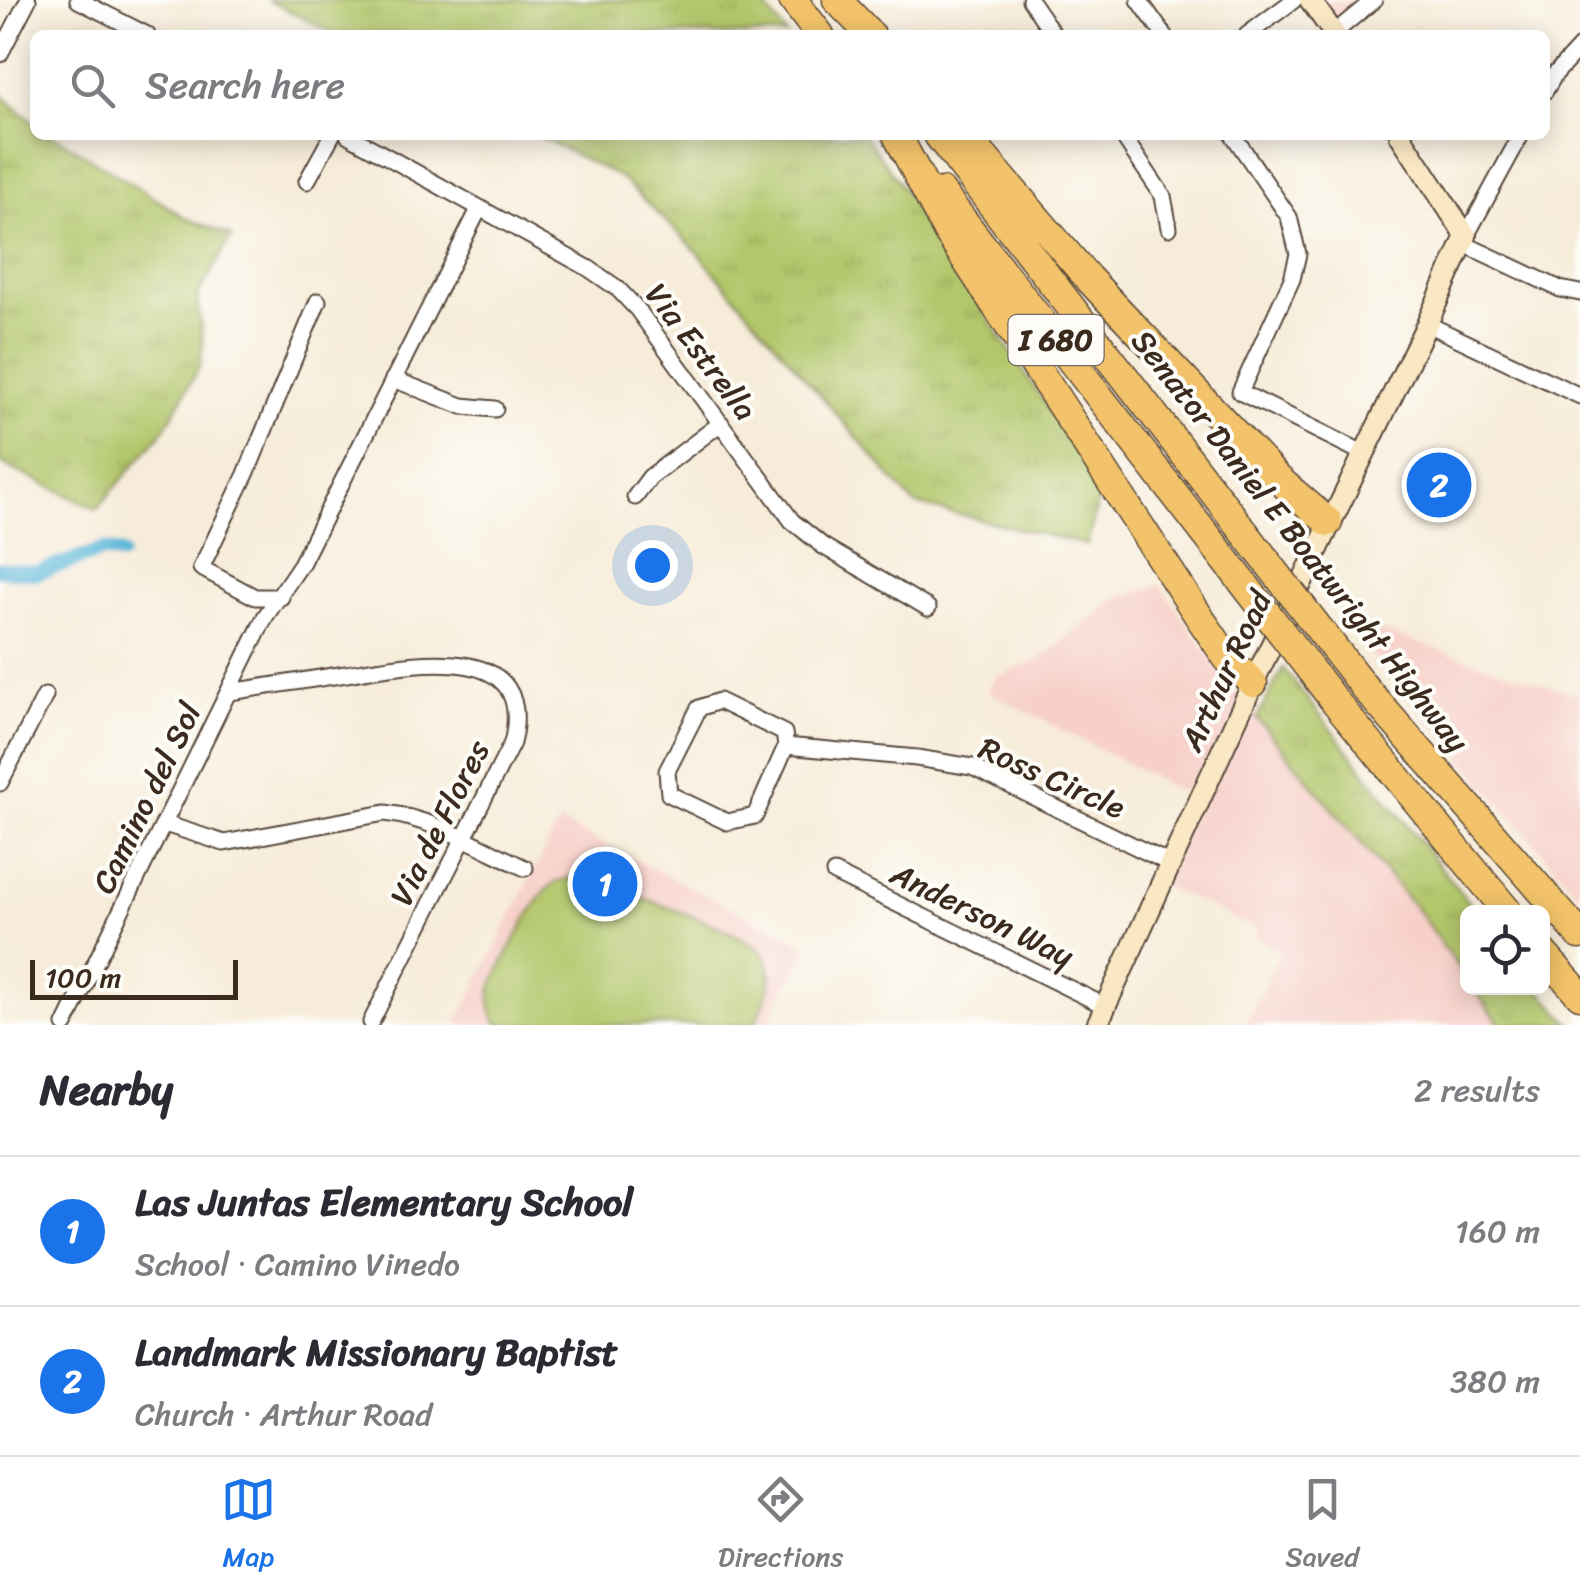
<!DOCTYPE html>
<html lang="en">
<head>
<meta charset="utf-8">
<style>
	:root { --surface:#fff; --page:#f2f2f3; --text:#2b2b33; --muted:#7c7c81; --line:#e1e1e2; --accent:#1a73e8 }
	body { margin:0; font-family:Sriracha,sans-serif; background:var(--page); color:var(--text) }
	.controls { position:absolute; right:30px; bottom:30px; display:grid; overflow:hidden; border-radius:15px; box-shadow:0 5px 25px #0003 }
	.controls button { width:90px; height:90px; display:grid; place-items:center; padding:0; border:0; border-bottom:2px solid var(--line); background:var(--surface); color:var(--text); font:50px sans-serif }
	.scale { position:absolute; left:30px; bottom:25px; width:208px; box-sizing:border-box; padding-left:10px; border:5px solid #3b2a1e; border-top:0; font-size:28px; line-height:35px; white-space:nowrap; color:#3b2a1e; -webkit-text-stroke:8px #fdfcf7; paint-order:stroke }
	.you { position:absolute; left:652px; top:565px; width:35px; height:35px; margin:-25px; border:8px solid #fff; border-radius:50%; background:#1a73e8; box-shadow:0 0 0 15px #1a73e833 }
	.badge { display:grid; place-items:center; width:65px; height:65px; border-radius:50%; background:var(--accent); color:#fff; font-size:32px; font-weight:700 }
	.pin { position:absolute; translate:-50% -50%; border:5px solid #fff; box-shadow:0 2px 10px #0006 }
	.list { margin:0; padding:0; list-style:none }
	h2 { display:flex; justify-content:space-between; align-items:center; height:130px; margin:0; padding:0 40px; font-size:42px }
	h2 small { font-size:32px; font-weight:400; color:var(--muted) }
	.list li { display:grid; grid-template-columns:65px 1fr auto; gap:30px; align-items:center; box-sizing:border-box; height:150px; padding:0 40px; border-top:2px solid var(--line) }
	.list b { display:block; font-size:38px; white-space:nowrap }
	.list p { margin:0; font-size:32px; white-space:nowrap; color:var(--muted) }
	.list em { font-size:32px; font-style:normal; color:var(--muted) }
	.icon { flex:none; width:55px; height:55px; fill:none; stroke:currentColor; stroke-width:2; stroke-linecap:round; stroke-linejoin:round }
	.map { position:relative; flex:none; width:1580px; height:1025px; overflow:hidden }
	.search { position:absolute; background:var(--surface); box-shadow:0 5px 25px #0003; left:30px; right:30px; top:30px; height:110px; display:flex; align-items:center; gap:25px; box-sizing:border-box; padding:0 35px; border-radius:15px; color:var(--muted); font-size:38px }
	.sheet { height:430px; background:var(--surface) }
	nav { display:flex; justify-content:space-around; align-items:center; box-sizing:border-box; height:140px; border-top:2px solid var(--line); background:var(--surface); font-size:28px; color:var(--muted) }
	nav a { display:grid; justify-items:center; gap:5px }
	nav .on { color:var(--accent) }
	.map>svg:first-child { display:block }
	.built { fill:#f7d0c9 }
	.grass { fill:url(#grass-tufts); stroke:#767844; stroke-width:2.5 }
	.garden { fill:#b2c66a; stroke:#767844; stroke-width:2.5 }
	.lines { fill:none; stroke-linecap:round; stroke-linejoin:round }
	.canal { stroke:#5cb7da; stroke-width:15 }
	.street-casing { stroke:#57473a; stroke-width:19 }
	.secondary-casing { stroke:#57473a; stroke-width:24 }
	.highway-casing { stroke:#57473a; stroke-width:31 }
	.street { stroke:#fff; stroke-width:15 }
	.secondary { stroke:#fae7c3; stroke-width:20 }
	.highway { stroke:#f2c36a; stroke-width:28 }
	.highway-bridge-casing { stroke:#57473a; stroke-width:31; stroke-linecap:butt }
	.highway-bridge { stroke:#f2c36a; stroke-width:28 }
	.labels { text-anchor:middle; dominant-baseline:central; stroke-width:8; stroke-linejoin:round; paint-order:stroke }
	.shield { fill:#fdfcf7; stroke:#75695f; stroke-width:2.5 }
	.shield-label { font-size:30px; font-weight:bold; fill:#3b2a1e }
	.street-label { font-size:32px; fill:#3b2a1e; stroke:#fdfcf7 }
</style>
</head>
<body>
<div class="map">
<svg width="1580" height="1025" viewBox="0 0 1580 1025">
	<defs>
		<pattern id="grass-tufts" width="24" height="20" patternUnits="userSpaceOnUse" patternTransform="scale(2.5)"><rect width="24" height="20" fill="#b2c66a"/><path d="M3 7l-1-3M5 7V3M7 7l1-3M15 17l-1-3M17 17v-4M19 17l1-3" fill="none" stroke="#9aaa5b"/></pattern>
	</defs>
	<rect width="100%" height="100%" fill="#fdfcf7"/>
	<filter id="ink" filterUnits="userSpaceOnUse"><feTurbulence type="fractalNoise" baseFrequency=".01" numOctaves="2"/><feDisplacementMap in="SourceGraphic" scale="20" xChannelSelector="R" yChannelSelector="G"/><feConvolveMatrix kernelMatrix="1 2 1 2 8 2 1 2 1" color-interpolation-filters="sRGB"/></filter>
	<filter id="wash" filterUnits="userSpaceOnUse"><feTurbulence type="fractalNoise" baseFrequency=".0048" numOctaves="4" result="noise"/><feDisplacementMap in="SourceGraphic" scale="40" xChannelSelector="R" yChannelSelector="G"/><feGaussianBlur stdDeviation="2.25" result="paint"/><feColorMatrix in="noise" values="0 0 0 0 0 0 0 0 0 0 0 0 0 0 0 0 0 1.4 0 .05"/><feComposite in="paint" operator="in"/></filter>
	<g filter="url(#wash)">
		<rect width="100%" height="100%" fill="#f7ecd9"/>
		<path class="built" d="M1310,0H1374L1334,33Z
			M1160,585L1230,685L1421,915L1467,980L1468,988H1473L1501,1025H1245L1280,951L1255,937L1257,929L1162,885L1199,801L987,691L996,677L1037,661L1118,597Z
			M1375,629L1580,696V896L1365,646Z
			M559,822L808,946L767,1025H456Z"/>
		<path class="grass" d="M267,0H760L787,35H337Z
			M0,94L35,124V135H53L188,219L232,236L197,297L203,344L200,366L164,430L97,509L0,463Z
			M536,135H864L898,181L1101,489L1087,545L914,504L691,245L621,178Z
			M1283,668L1476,912H1468L1467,980L1421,915L1257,718Z
			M1473,988H1538L1572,1025H1501Z"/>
		<path class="garden" d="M582,877C615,889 744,930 762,952C766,956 768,961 769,966C775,986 762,1007 754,1025H499C491,1014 488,1001 492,988C498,969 537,895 552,885C561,879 571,878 582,877Z"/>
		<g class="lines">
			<path class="canal" d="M0,569L37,573L103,550L121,554"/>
		</g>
	</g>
	<g filter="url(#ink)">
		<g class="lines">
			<g class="street-casing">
				<path id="street" d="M78,0L147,35
					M1030,0L1054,35
					M1139,0L1164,35
					M1334,33L1374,0
					M1247,35L1294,0
					M0,54L28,0
					M1545,91L1555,74L1580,47
					M348,135L588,268L617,288L637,309L792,521L823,546L928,608
					M1122,135L1163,196L1169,228
					M1233,135L1289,217L1298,254L1292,279L1240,392L1363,453
					M307,181L332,135
					M1466,236L1521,135
					M1462,243L1560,289L1580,293
					M1427,324L1580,396
					M393,379L462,406L495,409
					M635,497L650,477L721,423
					M281,597H255L201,568L246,474L318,301
					M230,692C269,686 308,680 346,674C407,664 538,636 512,743L371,1022
					M719,701L784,733L786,746L755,816L727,822L669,794L667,771L699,708Z
					M786,746L917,758L972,767L1171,864
					M0,783L45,696
					M165,824L224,843L385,813C434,819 480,847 525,868
					M834,873L1107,1007
					M65,1025L265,617L301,564L479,209"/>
			</g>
			<g class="secondary-casing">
				<path id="secondary" d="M1310,0L1335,35
					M1097,1025L1253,683L1427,324L1466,236L1400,135"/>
			</g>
			<g class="highway-casing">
				<path id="highway" d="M793,0L820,35
					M837,0L871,35
					M897,135L947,231L1202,621L1228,659L1253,683
					M938,135L1245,533
					M965,135L1088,278L1277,478L1328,522
					M941,192L1214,545
					M1364,687L1580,935
					M1333,699L1508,912
					M1542,952L1580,995"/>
			</g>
			<use href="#street" class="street"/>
			<use href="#secondary" class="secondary"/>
			<use href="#highway" class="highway"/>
			<g class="highway-bridge-casing">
				<path id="highway-bridge" d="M1245,533L1364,687
					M1214,545L1333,699"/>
			</g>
			<use href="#highway-bridge" class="highway-bridge"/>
		</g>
	</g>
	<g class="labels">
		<rect class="shield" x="1008.5" y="315" width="95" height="50" rx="8"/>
		<g class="shield-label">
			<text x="1056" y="340">I 680</text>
		</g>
		<g class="street-label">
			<text transform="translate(701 352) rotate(53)">Via Estrella</text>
			<text transform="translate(1300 541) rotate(52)">Senator Daniel E Boatwright Highway</text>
			<text transform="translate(1226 671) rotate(-65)">Arthur Road</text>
			<text transform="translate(1052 778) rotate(24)">Ross Circle</text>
			<text transform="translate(147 798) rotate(-64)">Camino del Sol</text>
			<text transform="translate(440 823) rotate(-63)">Via de Flores</text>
			<text transform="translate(982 915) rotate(26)">Anderson Way</text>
		</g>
	</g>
</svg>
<div class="controls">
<button><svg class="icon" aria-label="locate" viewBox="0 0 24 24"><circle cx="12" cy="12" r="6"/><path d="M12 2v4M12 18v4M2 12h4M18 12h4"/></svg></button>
</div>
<div class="scale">100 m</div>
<div class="you"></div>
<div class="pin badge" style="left:605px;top:884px">1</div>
<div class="pin badge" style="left:1439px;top:485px">2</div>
<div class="search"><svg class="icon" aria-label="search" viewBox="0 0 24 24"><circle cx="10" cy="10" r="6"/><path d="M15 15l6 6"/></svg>Search here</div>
</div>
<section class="sheet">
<h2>Nearby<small>2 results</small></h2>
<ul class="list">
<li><span class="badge">1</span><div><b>Las Juntas Elementary School</b><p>School · Camino Vinedo</p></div><em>160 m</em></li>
<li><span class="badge">2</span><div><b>Landmark Missionary Baptist</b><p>Church · Arthur Road</p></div><em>380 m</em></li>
</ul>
</section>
<nav>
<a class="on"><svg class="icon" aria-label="map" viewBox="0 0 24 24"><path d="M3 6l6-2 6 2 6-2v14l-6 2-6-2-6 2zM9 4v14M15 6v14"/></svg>Map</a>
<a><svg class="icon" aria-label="directions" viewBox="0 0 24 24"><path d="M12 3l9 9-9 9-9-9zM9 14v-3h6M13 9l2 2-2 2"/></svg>Directions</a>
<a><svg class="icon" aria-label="saved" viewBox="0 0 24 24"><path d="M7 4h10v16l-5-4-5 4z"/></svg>Saved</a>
</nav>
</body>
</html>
